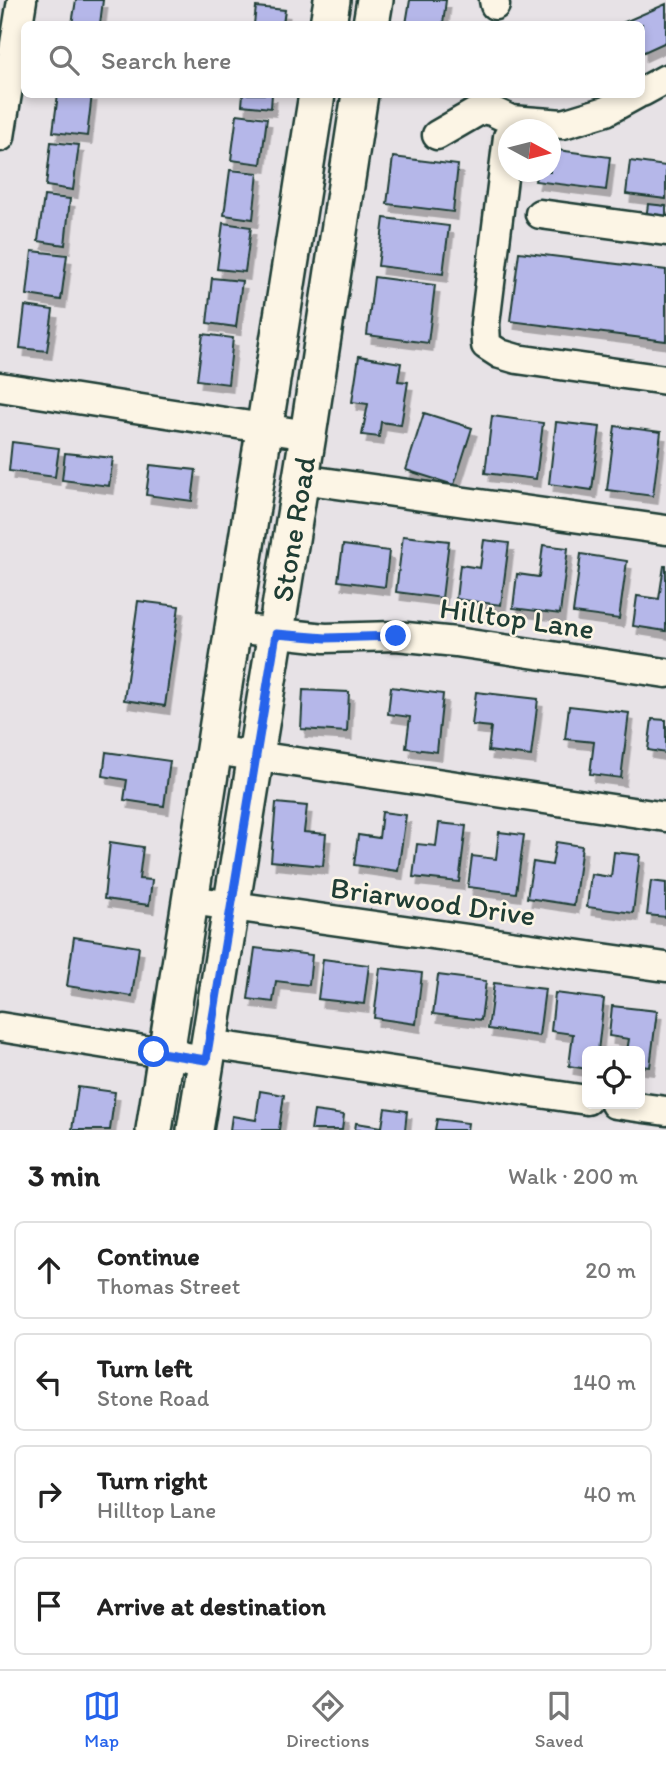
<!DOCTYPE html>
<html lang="en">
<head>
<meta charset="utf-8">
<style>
	:root { --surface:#fff; --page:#f6f6f6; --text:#222; --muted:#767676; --line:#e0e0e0; --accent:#2563eb }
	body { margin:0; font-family:Itim,sans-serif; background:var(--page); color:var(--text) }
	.controls { position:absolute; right:21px; bottom:21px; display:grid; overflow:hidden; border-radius:10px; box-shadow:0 4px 10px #0003 }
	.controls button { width:63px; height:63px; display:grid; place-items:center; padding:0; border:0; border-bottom:2px solid var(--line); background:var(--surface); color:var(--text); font:35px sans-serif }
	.compass { position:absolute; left:498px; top:119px; width:63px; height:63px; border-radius:50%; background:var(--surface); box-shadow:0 4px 10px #0003; rotate:97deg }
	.stop { position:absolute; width:21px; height:21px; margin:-16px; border:5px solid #2563eb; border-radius:50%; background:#fff }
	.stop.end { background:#2563eb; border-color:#fff; box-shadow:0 2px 7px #0008 }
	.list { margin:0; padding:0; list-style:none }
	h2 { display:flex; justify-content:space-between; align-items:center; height:91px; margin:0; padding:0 28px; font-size:30px }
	h2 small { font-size:23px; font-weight:400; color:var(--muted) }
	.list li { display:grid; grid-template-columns:46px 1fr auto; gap:21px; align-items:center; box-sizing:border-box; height:98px; margin:0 14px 14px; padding:0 14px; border:2px solid var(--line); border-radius:10px }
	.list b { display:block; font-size:26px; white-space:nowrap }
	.list p { margin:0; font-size:23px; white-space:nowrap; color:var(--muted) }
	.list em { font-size:23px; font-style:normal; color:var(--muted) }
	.icon { flex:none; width:38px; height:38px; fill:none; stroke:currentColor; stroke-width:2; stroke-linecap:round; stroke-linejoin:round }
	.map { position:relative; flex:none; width:666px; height:1130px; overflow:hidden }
	.search { position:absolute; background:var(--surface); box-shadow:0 4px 10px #0003; left:21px; right:21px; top:21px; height:77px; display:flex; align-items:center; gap:18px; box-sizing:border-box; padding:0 24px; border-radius:10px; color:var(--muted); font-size:26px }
	.sheet { height:539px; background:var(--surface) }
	nav { display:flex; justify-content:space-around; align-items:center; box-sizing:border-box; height:98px; border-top:2px solid var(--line); background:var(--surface); font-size:19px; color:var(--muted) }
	nav a { display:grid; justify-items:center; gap:4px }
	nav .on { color:var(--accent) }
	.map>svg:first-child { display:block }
	.building { fill:#b5b7e9; stroke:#1f3d34; stroke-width:2; filter:url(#shadow) }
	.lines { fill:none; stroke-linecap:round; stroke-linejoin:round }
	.minor-casing { stroke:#1f3d34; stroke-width:33 }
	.major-casing { stroke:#1f3d34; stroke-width:40 }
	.minor { stroke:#fcf5e5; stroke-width:28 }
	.major { stroke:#fcf5e5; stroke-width:35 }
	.route { stroke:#2563eb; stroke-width:9 }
	.labels { text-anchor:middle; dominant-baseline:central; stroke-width:5; stroke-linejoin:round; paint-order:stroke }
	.street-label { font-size:30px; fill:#1f3d34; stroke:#fcf5e5 }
</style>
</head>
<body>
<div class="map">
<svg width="666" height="1130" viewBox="0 0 666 1130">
	<defs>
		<filter id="shadow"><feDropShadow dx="4.5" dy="8" stdDeviation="0" flood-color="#0004"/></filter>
	</defs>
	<rect width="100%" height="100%" fill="#e7e2e6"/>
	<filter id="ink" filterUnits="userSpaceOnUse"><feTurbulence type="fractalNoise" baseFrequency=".0143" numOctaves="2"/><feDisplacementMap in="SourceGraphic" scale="14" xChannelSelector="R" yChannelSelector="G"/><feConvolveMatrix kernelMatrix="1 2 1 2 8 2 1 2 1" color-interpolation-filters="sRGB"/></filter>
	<g filter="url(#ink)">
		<path class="building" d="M76,0H103L100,24H72Z
			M410,0H446L443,24H406Z
			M666,4V42L642,53V24H620Z
			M256,7L285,10L283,24H254Z
			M58,94H92L87,136L53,132Z
			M243,94H272L271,108L242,105Z
			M237,114L267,118L261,164L231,160Z
			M51,142L79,145L73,190L46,186Z
			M550,149L610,157L606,190L535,181L537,172H550Z
			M393,157L458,165L453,212L387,204Z
			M630,161L666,166V199L626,194Z
			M230,170L258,173L253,219L224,215Z
			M44,196L70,199L65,245L38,241Z
			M648,204L666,206V222L646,219Z
			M384,218L449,226L443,274L378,266Z
			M223,223L251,227L245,272L217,269Z
			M32,251L67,255L61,300L27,295Z
			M519,252L666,270V341L510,321Z
			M374,277L435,285L428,343L367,335Z
			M212,278L242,281L236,327L207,323Z
			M25,306L53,310L47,351L20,348Z
			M203,334L233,338L228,384L197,380Z
			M359,356L401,363L398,381L408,382L401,425L381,422L379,437L362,435L368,404L352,402Z
			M424,413L472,428L454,485L406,470Z
			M492,416L543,423L536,479L485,473Z
			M556,422L600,427L592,490L549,484Z
			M615,426L661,432L653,496L607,490Z
			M12,442L59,448L55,477L9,471Z
			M65,453L113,458L109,486L62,480Z
			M150,465L196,470L192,501L146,495Z
			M403,536L449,541L442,598L396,592Z
			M484,540L509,543L501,605L456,599L460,565L480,568Z
			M343,545L389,551L385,587L338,581Z
			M543,545L568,548L560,614L513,608L517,574L539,577Z
			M581,554L627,561L619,619L573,613Z
			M664,566H666V631L633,626L637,596L659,599Z
			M138,601L179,606L165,706L124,700Z
			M391,687L443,694L437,752L406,748L410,717L388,714Z
			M303,690L349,692L347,732L301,729Z
			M476,692L538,699L531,756L488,751L491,727L472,725Z
			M569,706L629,713L621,778L590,774L594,742L565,739Z
			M652,719L666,720V753L648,750Z
			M106,752L170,761L164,806L124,800L127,780L103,776Z
			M276,803L307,806L304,832L326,834L323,866L271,861Z
			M382,812L406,815L398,871L354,865L358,835L379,838Z
			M439,823L466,826L459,882L413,877L417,844L436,846Z
			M499,832L524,835L516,893L468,887L472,856L496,859Z
			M110,842L143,847L139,879L152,880L149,905L104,899Z
			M556,842L582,846L574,905L527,898L533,862L552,865Z
			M614,852L640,855L633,913L587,907L591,874L611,877Z
			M651,881L666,883V917L647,915Z
			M74,937L139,947L132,996L67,986Z
			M255,948L312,955L309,985L276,981L273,1002L248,999Z
			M323,959L369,965L364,1004L318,999Z
			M380,968L422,973L416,1024L374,1018Z
			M438,975L486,981L481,1020L433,1014Z
			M494,983L545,989L539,1036L488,1029Z
			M555,993L604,999L598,1051H587V1069L569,1066L573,1034L551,1031Z
			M612,1006L657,1011L650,1067L640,1066V1051H627L629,1039L609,1036Z
			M78,1087L115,1092L110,1130H72Z
			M260,1091L284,1095L279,1130H230L232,1116L256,1120Z
			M385,1108L407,1111L405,1130H355L356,1123L382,1127Z
			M314,1111L344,1115L342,1130H311Z
			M437,1119L468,1123L467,1130H435Z"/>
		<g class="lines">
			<g class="minor-casing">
				<path id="minor" d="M494,0L495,5
					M642,92L666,79
					M437,135L482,109L492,111L511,120L563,124L606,111L637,94
					M0,137L22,0
					M508,137L485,324L486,345L500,354L517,359L666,380
					M540,214L666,231
					M0,387L308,435
					M301,479L666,530
					M233,628L325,638L396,636L456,642L666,673
					M214,750L666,817
					M190,900L666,967
					M0,1027L206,1060
					M209,1044L587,1100
					M615,1104L666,1111"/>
			</g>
			<g class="major-casing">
				<g id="major">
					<path d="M328,24L332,0"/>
					<path d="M371,24L375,0"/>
					<path d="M154,1130L317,94"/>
					<path id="s1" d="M195,1130L308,435L360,94"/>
				</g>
			</g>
			<use href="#minor" class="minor"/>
			<use href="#major" class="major"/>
		</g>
	</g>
	<g class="lines" filter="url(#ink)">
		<path class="route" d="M154,1052L206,1060L276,634L326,638L396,636"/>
	</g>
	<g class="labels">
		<g class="street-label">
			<text stroke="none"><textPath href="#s1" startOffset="609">Stone Road</textPath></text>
			<text transform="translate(517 618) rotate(8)">Hilltop Lane</text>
			<text transform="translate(433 901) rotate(8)">Briarwood Drive</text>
		</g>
	</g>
</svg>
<div class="controls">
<button><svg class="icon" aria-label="locate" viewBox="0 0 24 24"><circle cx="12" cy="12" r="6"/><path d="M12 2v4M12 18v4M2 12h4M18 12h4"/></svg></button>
</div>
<svg class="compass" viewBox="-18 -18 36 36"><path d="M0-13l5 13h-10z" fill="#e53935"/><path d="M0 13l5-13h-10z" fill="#767676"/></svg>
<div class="stop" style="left:154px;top:1052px"></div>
<div class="stop end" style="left:396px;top:636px"></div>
<div class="search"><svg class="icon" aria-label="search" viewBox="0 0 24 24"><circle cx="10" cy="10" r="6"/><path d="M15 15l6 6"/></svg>Search here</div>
</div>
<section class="sheet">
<h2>3 min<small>Walk · 200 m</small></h2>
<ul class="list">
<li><svg class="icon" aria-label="ahead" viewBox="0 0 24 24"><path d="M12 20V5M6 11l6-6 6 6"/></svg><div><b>Continue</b><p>Thomas Street</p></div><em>20 m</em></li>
<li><svg class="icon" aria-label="left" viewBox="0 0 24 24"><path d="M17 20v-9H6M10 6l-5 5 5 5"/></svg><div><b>Turn left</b><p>Stone Road</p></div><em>140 m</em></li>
<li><svg class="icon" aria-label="right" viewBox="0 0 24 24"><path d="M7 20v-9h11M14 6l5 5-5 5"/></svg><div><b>Turn right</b><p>Hilltop Lane</p></div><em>40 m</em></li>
<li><svg class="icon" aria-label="arrive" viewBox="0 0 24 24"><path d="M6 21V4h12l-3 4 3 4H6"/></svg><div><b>Arrive at destination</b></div></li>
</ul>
</section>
<nav>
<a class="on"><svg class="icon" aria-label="map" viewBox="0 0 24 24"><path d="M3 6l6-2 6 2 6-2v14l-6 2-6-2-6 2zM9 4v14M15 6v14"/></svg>Map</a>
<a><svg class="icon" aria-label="directions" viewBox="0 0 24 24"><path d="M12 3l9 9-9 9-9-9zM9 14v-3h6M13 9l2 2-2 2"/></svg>Directions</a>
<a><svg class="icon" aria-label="saved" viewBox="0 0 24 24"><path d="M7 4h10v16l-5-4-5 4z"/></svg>Saved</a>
</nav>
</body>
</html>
